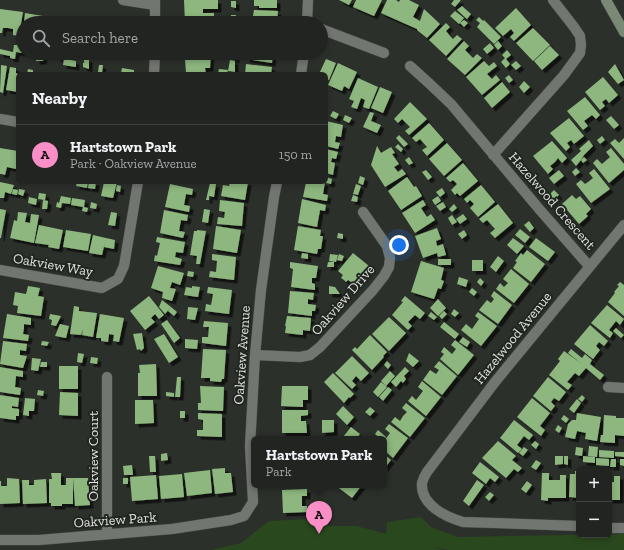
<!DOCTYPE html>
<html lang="en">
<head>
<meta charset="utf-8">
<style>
	:root { --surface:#212420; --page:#2d302d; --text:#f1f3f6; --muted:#a2a4a5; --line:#3e413e; --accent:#fa8fc8 }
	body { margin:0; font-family:"Zilla Slab",serif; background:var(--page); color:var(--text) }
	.controls { position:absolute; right:12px; bottom:12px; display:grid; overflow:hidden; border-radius:6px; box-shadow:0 2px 6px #0003 }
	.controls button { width:36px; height:36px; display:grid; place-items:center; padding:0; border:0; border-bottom:1px solid var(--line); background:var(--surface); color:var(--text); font:20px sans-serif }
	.you { position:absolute; left:399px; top:245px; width:14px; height:14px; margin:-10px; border:3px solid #fff; border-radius:50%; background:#1a73e8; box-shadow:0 0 0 6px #1a73e833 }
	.badge { display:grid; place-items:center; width:26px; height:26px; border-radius:50%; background:var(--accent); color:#111; font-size:13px; font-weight:700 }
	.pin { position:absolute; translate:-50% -33px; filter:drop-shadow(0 1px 2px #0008) }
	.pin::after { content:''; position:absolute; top:21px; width:14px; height:12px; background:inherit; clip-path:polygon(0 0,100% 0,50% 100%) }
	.popup { position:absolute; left:251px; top:436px; width:136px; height:52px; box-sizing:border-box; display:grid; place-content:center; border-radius:6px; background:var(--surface); filter:drop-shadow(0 1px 3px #0005); font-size:13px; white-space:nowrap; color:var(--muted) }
	.popup b { font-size:15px; color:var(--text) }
	.popup::after { content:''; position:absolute; left:50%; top:100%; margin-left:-8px; border:8px solid transparent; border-top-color:var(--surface) }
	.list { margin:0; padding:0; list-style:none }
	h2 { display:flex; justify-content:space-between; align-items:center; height:52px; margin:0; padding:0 16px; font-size:17px }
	h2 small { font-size:13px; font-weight:400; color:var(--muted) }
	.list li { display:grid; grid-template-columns:26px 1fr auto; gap:12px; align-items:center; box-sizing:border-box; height:60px; padding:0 16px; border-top:1px solid var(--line) }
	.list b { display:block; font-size:15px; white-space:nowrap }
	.list p { margin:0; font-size:13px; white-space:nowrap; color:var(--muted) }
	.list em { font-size:13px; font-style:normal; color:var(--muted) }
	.icon { flex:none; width:22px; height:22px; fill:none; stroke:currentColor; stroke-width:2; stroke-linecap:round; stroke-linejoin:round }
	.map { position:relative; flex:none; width:624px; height:550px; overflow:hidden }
	.search { position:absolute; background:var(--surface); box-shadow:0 2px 6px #0003; left:16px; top:16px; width:312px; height:44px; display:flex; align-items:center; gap:10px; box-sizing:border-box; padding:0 14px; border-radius:22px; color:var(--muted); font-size:15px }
	.panel { position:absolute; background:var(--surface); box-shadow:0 2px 6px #0003; left:16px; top:72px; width:312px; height:112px; border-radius:6px }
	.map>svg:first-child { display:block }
	.green { fill:#29481d }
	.building { fill:#8db77e; filter:url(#shadow) }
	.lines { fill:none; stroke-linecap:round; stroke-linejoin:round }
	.street-casing { stroke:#494c48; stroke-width:11 }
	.secondary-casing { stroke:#494c48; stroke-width:11 }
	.street { stroke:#727671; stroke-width:10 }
	.secondary { stroke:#7a8975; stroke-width:10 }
	.labels { text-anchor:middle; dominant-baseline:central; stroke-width:4; stroke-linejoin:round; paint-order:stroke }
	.street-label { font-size:14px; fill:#dee1dd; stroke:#222621 }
</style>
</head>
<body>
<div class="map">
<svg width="624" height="550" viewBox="0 0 624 550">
	<defs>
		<filter id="shadow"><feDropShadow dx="3.5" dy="3.5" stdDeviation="0" flood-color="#0009"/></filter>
	</defs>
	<rect width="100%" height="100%" fill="#2c302b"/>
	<path class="green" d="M421,517L431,527L458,537L624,534V550H449L434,547L443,550H211L241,543L269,521L328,518V526H357L386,534L387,522Z"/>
	<path class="building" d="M184,0H218V9H203V13H214V22L185,23Z
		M254,0H277V8H259V6H254Z
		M339,0H352L349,5Z
		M356,0H382L374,16L353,7Z
		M387,0H396L399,2L400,0H409L419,5L413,17L420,21L424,9L440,24L427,38L417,30V29L381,13Z
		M454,0H461L455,7L451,4Z
		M231,1H236V8L231,7Z
		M462,6L471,14L467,19L457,10Z
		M516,8L531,25L514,41L510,37L514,33L511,29L503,36L495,28Z
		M0,9L23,12L19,36L13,35V29L8,28H3L2,33H0Z
		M254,10L278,11L277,23H258L259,16H253Z
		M455,11L464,18L459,24L450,16Z
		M25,13L49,17L48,23H24Z
		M231,15H236V20L242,21V23H231Z
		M479,17L483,21L484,20L501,37L494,44L477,27L480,23L476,20Z
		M52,18L75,21V23H51Z
		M464,20L468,23L464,27L460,23Z
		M446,23L450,27L446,31L450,36L453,39L457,35L462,39L446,56L429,40Z
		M533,28L550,45L533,61L516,43Z
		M464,41L469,46L465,50L473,58L477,54L482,58L465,75L447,59Z
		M498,41L502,46L498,50L494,45Z
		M490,43L494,48L487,54L483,49Z
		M14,45H23L22,53L16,52L15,59L10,58V56L0,54V49L13,52Z
		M550,46L559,55L542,70L534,61Z
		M507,50L511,55L506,59L510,64L506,68L501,62L505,58L502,55Z
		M58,53L71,54L70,60L76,61V67L63,65L64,59L57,58Z
		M182,53H211L210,68H205L206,74L186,73L185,59L182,58Z
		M230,53H237L236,60L229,59Z
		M247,53H273L272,63L246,59Z
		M37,55L44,56L43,61H36Z
		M84,58L89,59V69L83,67V63L85,62H84Z
		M326,59L336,63L329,80L326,79V74H319Z
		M230,60L235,61V72L228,71Z
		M484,61L489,66L494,62L497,66L487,74L492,79L496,75L500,80L482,95L466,77Z
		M516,61L521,66L516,70L511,65Z
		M338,63L357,72L349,89L344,86L342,91L328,85Z
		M246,64L272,67L271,74H245Z
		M615,64L624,80L618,84L608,72Z
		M1,65L7,66L3,93L0,92Z
		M99,65H103L102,73L98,72Z
		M10,67L16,68V73L18,74V92L6,90Z
		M122,68L134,70V74L121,73Z
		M28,69L33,70V74H27Z
		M219,69L228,70L227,74H218Z
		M509,75L513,80L509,83L505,78Z
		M603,77L618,95L609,103L606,99L602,102L605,106L600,110L585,92Z
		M358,78L378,87L369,109L363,107L365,100L361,98L357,109L351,107L354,101L349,99Z
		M524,81L530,87L524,93L519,87Z
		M502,82L510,92L492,108L484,98Z
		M380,87L392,92L383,113L371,108Z
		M585,97L600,115L596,119L592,115L584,121L588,126L583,130L567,111Z
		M410,102L427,119L409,135L405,131L410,127L402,119L398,123L394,119Z
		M333,111L339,114L336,119L330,116Z
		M370,112L374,113L371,121L381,125L377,133L363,127Z
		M345,115L352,118L349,123L343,120Z
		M611,116L619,125L614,129L606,120Z
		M569,118L584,136L574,144L571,140L567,143L570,147L566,151L550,133Z
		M326,121L343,125L341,137L336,136L335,142L340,143L338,149L326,146Z
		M429,123L444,140L427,156L422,150L427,147L420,139L416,142L412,138Z
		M399,135L408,144L404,147L396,138Z
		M602,136L605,140L600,144L597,140Z
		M624,138V159L610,143L615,139L619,143Z
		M589,140L593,146L584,155L581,160L584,157L587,160L583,163L581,160L576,166L571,160L581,151L579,149Z
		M552,141L567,158L562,163L558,158L555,162L550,166L553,169L548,174L533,156Z
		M447,143L462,160L444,176L429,159Z
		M398,144L403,149L401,152L395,147Z
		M377,146L381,153L391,147L395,153L392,154L399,164L394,167L398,172L402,169L406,174L385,187L371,165Z
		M0,148L18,151L16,169L7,167L5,175L2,174L4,166L2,174H0Z
		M611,148L624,164V170L609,183L593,163L597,159L602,164L610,157L606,152Z
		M326,149L338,152L336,159L332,158L331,162L335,163L333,175L326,173Z
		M409,157L413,163L409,165L405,160Z
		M463,163L478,181L460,196L457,193L455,195L451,190L457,184L453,180L450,182L446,178Z
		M576,168L580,172L575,176L572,172Z
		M594,169L610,189L591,203L576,184L581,180L585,184L588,182L593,178L589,173Z
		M426,170L432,177L428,180L422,172Z
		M559,170L564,176L554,184L549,178Z
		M360,176L365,178L363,185L358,183Z
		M326,177L332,179L331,184L326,183Z
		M407,177L414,187L416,186L422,196L401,210L388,191Z
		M0,182L14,185L11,194L5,192L4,198H0Z
		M77,182H88L87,188L76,186Z
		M89,182H96L95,189L88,188Z
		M104,182H117L113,198L101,196Z
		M230,182H248L245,200L221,196L223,185L229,186Z
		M306,182H325L323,194L328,195L327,201L303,197Z
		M210,183L216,184L214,197L209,196V200H206Z
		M170,184L193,189L192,195L186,194L184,205L190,206L189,212L165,207Z
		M356,184L361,186L358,195L353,194Z
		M117,185L121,186L120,192L116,191Z
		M481,185L495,202L478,217L470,208L474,204L470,200L467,203L464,199Z
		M442,188L445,193L440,197L436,192Z
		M13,189L18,190L17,195L12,194Z
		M19,189L25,190L23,196L18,194Z
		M554,190L559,195L552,202L548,196Z
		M39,193L46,194L45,200L38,199Z
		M353,195L358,197L357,202L351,201Z
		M572,195L576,199L580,196L591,209L586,214L588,216L579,224L562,204Z
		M61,196L71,198L70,204L62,203L61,208L56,207L57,202L59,203Z
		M438,196L441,201L435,205L432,200Z
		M29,197L37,199L36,205L28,203Z
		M72,198L85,200L84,207L88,208L87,212L82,211L83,207L71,205Z
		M302,199L326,205L325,211L320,210L317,227L298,223Z
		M43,200L48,201L47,209H42Z
		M220,200L244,203L242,226L217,224L218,217L224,218L225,212L219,211Z
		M423,200L426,205L421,208L427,217L431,214L435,220L415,233L402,213Z
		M91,202L97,204L96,209L90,208Z
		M443,202L446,207L440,211L436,206Z
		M454,204L457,208L452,212L449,209Z
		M498,204L513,223L495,238L490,233L495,229L487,220L483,223L479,219Z
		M0,209L6,210L1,238H0Z
		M204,209L210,210L208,223L202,222Z
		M164,210L188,215L187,221L181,220L179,231L185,232L183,238L160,233Z
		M18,212L27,213L25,222L30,223L31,214L39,215L34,243L10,238L14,220L17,221Z
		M111,212L117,213L115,226L108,225Z
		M463,214L467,219L460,224L456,219Z
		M452,215L457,222L452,225L448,218Z
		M529,221L534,228L530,232L524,225Z
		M39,225L63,230L59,249L48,247L49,245L35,243Z
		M216,226L241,230L237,253L213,249Z
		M298,226L321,230L320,236H323L321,249H318L317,254L294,250Z
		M437,228L441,239L436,241L437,246L443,244L446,255L438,257L437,253L423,258L415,236Z
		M520,229L530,237L525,243L515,235Z
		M66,230L91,234L88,251L63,247Z
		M197,230L206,231L200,264H196L197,256L190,255L194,231H197Z
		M464,230L467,235L462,239L458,234Z
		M338,233L343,234V239L337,238Z
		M93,235L106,238L102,255L89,253Z
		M157,237L185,242L183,253L176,252L175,257L182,259L180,265L154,261L155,255L157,256L160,243L156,242Z
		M106,238L115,240L114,249L104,247Z
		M513,238L524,246L517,254L507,245Z
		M536,238L555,252L548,261L529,247Z
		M527,250L545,264L531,282L513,268L517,262L515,261L521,253L523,255Z
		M302,253L308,254V259L301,258Z
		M353,253L369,266L354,284L348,280L346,282L344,280L341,278L343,275L338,271Z
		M212,254L236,257L234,280L209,277L210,271L216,272L217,261L212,260Z
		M330,254L338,255L336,262L329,261Z
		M339,254L344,256L342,261L337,260Z
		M498,256L504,261L496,272L490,267Z
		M438,259H451V265H438Z
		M472,260H483V271H472Z
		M421,261L444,268L441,280L444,281L441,289L438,288L434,299L411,292Z
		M290,262L318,266L316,278H312V283L315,284V290L291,287L293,269L290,268Z
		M328,262H334V267H327Z
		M158,266L184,273L180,285L172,282L170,288L176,289L172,301L162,298L163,292L151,288Z
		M511,269L529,284L514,303L496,289L500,283L504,287L508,283L503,279Z
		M188,271L194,272L193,277L187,276Z
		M459,277L468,280L466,287L457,284Z
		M480,278L484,282L481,286L477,282Z
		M620,282L624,285V316L608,302L615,293L614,292L619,286L617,285Z
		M28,286L40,288L38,296L44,297L41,316L17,313L18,306L13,305L15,292L26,294Z
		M192,286L200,287L198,297L184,295L186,287L192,288Z
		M329,286L335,287L340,294H329Z
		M208,287L232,290L229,314L205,311L206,304L211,305L212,300L213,294L207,293Z
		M472,288L477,292L474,296L469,292Z
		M290,291L314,293L313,300L308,299V304L316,305L315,311H312V316L288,313Z
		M494,291L512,305L498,324L479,310L487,300L491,303L494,299L491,296Z
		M149,296L164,315L159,319L155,314L151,318L155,322L145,330L130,311Z
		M405,296L425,313L420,319L415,315L408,322L412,326L408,330L392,315L403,302L401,301Z
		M438,299L446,308L438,316L430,308Z
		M162,300L171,307L165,314L159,307Z
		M607,305L624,319L620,325L616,321L609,330L613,333L610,338L591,323Z
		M74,306L79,307V311L97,313L93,337L82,335L83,329L81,335L70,334Z
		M171,307L177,312L174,316L168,311Z
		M188,307L198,308L195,320L187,319Z
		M454,309L459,313L455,317L451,314Z
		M444,311L447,314L442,319L439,316Z
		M431,312L437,317L434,320L428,316Z
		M478,312L497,326L481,346L461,330L466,324L472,329L479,319L475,316Z
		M7,314L31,318V325L24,324V328L23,334L29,335L28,341L3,338Z
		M50,314L61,316L56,326L51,325L52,320L49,319Z
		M100,314L124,318L119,342L113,341L114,335L109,334L108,342L101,341V338H96Z
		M287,316L311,318L310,331L303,330V335L285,333L286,326H285Z
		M389,317L406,333L389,351L372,334Z
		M167,320L180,338L174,343L161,324Z
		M204,321L228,323L226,346L202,343V337H208L209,327H203Z
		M444,322L459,334L455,339L440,327Z
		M60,324L69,326L66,338L55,336Z
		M590,325L608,341L604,346L599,342L596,346L600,350L593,359L574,344Z
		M616,328L624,335L621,338L613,331Z
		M142,333L144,348L141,351L140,349L137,350L133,334Z
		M164,334L178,357L169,363L154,339Z
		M370,335L387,352L383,356L384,357L372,370L352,350L355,347L357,349Z
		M463,337L470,342L467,347L459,342Z
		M185,339L198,340L197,349L185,348Z
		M455,340L474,355L458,375L440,359L444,354L441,352L444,347L452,354L456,349L451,345Z
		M3,341L27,344L26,351L20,350V355L27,356L23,368L0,364Z
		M42,341L49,342L47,346L41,345Z
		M203,349L226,350L224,379H222L221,382L210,381V378H201Z
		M571,349L582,358L585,354L592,360L590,364L604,375L600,380L586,368L579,376L575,373L567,382L572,385L568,390L549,375L560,361L558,359L564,351L582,364L568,353Z
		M78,353L84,354L82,363L77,362Z
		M409,353L419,361L413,367L406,361Z
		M352,356L369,373L361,381L356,376L352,381L356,385L352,389L335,373Z
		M91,357L98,358L97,364L90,363Z
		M32,358L41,359L38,371L31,370Z
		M387,361L391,365L388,369L384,365Z
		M439,361L457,376L442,395L423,380L430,370L436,374L439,370L434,367Z
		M41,362H47V367H40Z
		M156,364L157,396H138V373H140L139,365Z
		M59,366H78V389H59Z
		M0,367L23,371V377L16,376L15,387L21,388L20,395L0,392Z
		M405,367L409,371L404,376L406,379L403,383L401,381L396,387L391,382Z
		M390,371L395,376L386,386L381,381Z
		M333,373L354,394L350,398L349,397L344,403L324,382Z
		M177,377H181L180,397H175Z
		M548,377L566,392L559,401L554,398L551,402L555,406L551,411L533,396Z
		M422,381L441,397L426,416L408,401L412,396L416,400L423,391L418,387Z
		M381,382L387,387L378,397L373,392Z
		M200,386L224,387L223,411L198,410V403H201Z
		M282,386H308V400H303V407L281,406Z
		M388,387L392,390L383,401L379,397Z
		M38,390L44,391L43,396L37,395Z
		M60,392L78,393V416L59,415Z
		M166,392L174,393V397L166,396Z
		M0,395L19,398L18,407L12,406V408L19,409V416H16V420L0,418Z
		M582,395L585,398L582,402L578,399Z
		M25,398L35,399L34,411H29V416L23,415Z
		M532,398L550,413L540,426L545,430L541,436L517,417Z
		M577,399L581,403L574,413L569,409Z
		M135,400H153L154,423L135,424Z
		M406,403L425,418L410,437L391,422L395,417L400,421L403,416L407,412L402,408Z
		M343,406L354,417L347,425L336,414Z
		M370,407L375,411L370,416L365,412Z
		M282,410H308V415L301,416V421H306L307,433H282Z
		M180,411H185V418H180Z
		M198,413L222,414V437L197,436V430H203V420L198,419Z
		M577,413L601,417L597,441L585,439L586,433L577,431L575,439L565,437L568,424L572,420H576Z
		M564,415L569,419L566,423L561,419Z
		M604,415L616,416V418H624V436L615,435V443L600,442L601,435H603Z
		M322,420H334V432L322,433Z
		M514,420L533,435L529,440L524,436L517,445L522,449L518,453L500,438Z
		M389,424L408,438L393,458L384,450V441L390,433L385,429Z
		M558,425L562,428L559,433L555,430Z
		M351,427L360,434L356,439H346L343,437Z
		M378,430L386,437L384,439H381L375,434Z
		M307,436V439H282V437Z
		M322,436H334V439H322Z
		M498,441L516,456L512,460L522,468L518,472L514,469L506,478L482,458Z
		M535,441L539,444L536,449L531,445Z
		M589,446L598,447L597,457L588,456Z
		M524,447L528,450L523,456L519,453Z
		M576,447L583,448L582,456L575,455Z
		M599,450L614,451V458L599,457Z
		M615,452H624V457L615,456Z
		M167,453L168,460L161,461V454Z
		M384,454L391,460L384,469Z
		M149,456H155L156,472H150Z
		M555,456H563V464L555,465Z
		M564,456H568V465L564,464Z
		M583,456L595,457V463L583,462Z
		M596,458L609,459V466L596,465Z
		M611,459H616V467H610Z
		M620,459H624V466L620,465Z
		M536,460L541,463L536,470L531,467Z
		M480,462L499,477L495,482L490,478L486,484L472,473Z
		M132,465L133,475H124L123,466Z
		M225,468V473H231L233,492L215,494L212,469Z
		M210,470L212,493L187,496L184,473Z
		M575,471H579V498L569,497L570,474H575Z
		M51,473H61V485H66V478H73V504H62V506H51V503H49V479H52Z
		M542,473H549V480H560V475H566V498H548V501L541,500Z
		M182,474L184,497L161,499L159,476Z
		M156,475L158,499L132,501L130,477Z
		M614,476H620V500H609V482H614Z
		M7,478L19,479L20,503L0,504V481H1V486H7Z
		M73,478H88L90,505L75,506Z
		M123,478H128V484H123Z
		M46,479L47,503L23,504L22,480H29V485H34V480Z
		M477,480L484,485L469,506L463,501Z
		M527,481L532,485L526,493L521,489Z
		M335,485H362L352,498Z
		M307,489V496H302V506H307V512L283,513L282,490Z
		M490,492L494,495L489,501L485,497Z"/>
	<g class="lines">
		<g class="street-casing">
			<path id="street" d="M123,0L155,5
				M155,0V23
				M307,23L308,0
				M321,29L384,53
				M410,66L431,85L451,104L540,210L589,266
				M154,74L155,53
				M301,74L304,53
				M0,119L18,122
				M493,155L564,75L580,53L581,45L580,36L574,27L553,0
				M0,270L102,288L118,279L124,266L138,182
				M255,355L300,357L310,355L320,347L373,290L384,276L389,267L390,258L387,246L363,212
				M608,387L624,388
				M579,526L463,522C446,517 420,505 422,483C423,479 425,475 427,472L495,382L624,225
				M609,528H624
				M107,534V377
				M0,540H39L172,529L231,520L244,516L253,502L250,446L255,355L261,290L274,197L277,182"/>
		</g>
		<g class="secondary-casing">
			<path id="secondary" d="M606,0L624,32"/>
		</g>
		<use href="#street" class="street"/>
		<use href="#secondary" class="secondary"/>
	</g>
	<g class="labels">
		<g class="street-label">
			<text transform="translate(552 201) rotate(49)">Hazelwood Crescent</text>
			<text transform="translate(53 265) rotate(10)">Oakview Way</text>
			<text transform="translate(343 300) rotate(-49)">Oakview Drive</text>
			<text transform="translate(513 338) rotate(-51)">Hazelwood Avenue</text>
			<text transform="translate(242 355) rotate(-86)">Oakview Avenue</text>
			<text transform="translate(93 456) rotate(-90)">Oakview Court</text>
			<text transform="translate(115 520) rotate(-4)">Oakview Park</text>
		</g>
	</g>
</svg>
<div class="controls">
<button>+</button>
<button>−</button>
</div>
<div class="you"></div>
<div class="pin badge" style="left:319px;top:534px">A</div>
<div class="popup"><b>Hartstown Park</b>Park</div>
<div class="search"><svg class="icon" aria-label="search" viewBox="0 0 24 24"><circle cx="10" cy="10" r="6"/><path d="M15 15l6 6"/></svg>Search here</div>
<section class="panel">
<h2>Nearby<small></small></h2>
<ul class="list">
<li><span class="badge">A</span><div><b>Hartstown Park</b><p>Park · Oakview Avenue</p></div><em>150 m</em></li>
</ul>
</section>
</div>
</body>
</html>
